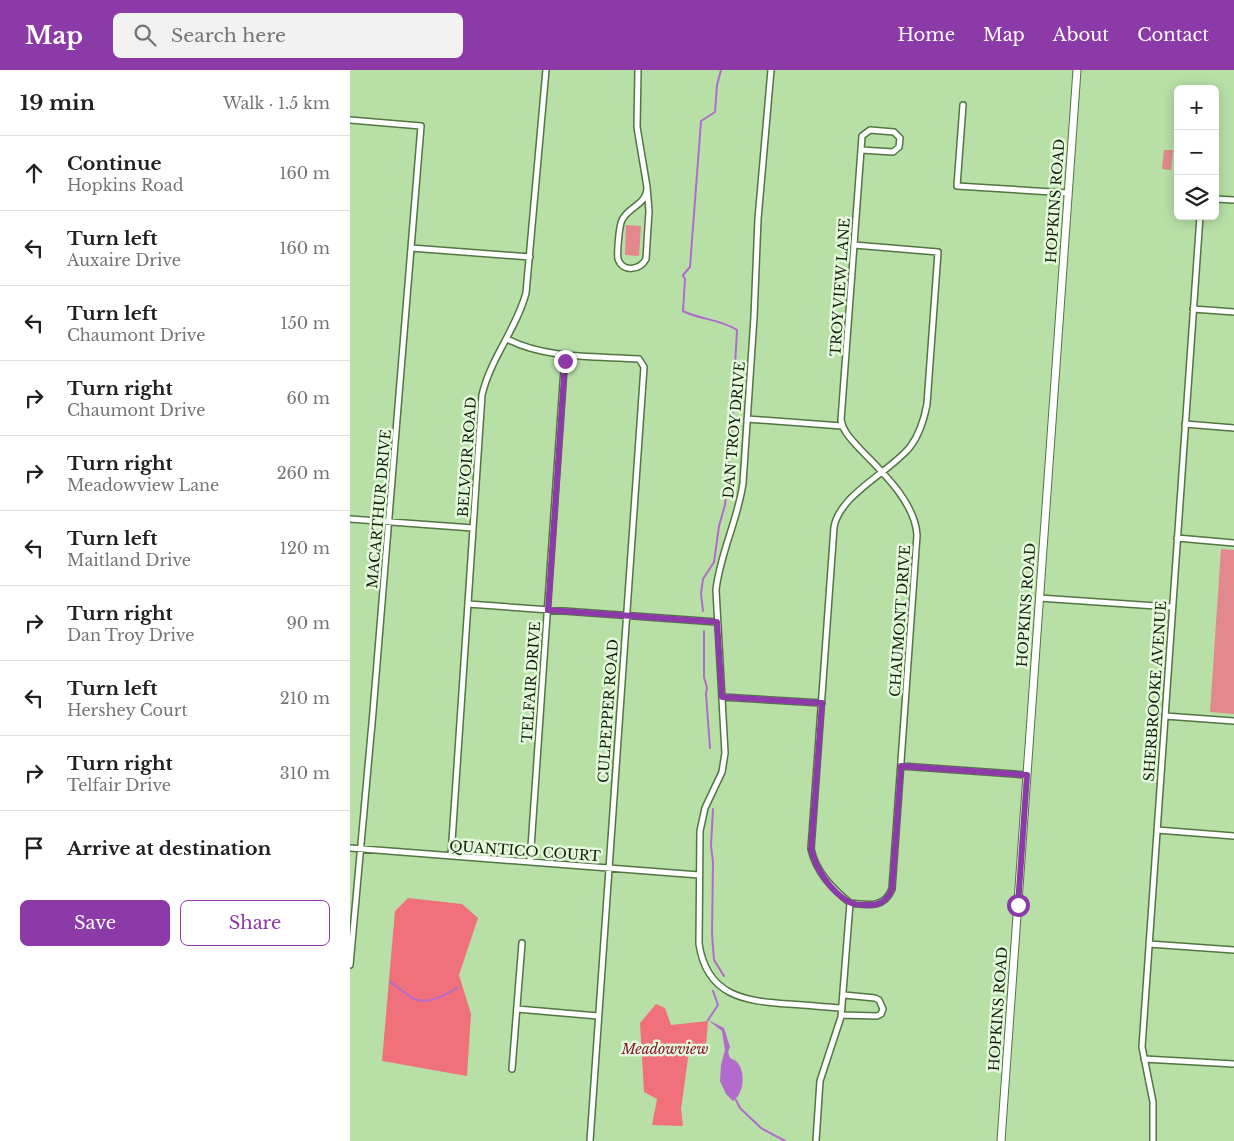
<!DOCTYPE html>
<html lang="en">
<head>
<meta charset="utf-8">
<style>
	:root { --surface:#fff; --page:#f2f2f2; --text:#202124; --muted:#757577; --line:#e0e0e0; --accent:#8d3aa9 }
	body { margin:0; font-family:"Libre Baskerville",serif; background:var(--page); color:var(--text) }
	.controls { position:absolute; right:15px; top:15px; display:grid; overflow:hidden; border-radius:8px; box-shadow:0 2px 12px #0003 }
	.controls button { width:45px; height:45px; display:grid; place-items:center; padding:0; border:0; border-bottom:1px solid var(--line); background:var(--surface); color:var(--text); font:25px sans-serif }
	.stop { position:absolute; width:15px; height:15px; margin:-11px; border:4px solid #8d3aa9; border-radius:50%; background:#fff }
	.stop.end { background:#8d3aa9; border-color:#fff; box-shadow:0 1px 5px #0008 }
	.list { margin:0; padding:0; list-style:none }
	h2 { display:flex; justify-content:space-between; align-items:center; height:65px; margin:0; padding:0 20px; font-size:21px }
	h2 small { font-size:16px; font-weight:400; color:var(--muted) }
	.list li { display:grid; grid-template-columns:32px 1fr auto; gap:15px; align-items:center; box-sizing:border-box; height:75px; padding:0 20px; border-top:1px solid var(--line) }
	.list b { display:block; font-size:19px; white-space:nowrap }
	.list p { margin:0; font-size:16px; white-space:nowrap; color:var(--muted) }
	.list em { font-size:16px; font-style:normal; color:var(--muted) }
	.actions { display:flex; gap:10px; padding:15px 20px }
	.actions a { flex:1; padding:11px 0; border:1px solid var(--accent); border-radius:8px; text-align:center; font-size:18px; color:var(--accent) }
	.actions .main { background:var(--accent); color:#fff }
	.icon { flex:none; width:28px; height:28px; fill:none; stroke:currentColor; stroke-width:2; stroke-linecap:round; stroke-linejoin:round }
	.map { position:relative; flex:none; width:884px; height:1071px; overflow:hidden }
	header { display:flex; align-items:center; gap:30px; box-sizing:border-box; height:70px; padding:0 25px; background:var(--accent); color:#fff }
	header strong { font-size:24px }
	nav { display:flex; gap:28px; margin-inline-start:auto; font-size:18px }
	.search { width:350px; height:45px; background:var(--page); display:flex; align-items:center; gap:12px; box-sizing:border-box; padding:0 18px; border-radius:8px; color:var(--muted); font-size:19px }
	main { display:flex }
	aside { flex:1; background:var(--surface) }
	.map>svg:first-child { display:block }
	.green { fill:#e3898e }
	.forest { fill:#f0707c }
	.water { fill:#b26bcc }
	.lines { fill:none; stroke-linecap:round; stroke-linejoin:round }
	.stream { stroke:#b26bcc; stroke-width:2 }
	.street-casing { stroke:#527542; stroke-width:8 }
	.secondary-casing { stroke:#527542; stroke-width:9 }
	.street { stroke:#fff; stroke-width:5 }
	.secondary { stroke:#fff; stroke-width:7 }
	.route { stroke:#8d3aa9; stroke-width:6 }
	.labels { text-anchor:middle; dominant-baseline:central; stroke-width:5; stroke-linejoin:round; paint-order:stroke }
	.street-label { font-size:14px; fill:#12210c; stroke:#e5f9dc }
	.park-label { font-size:14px; font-style:italic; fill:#8a152d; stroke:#e5f9dc }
</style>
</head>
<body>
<header>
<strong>Map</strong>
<div class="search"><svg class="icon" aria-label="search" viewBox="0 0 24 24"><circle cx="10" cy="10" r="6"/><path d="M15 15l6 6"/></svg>Search here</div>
<nav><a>Home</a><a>Map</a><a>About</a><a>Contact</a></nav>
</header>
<main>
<aside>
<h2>19 min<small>Walk · 1.5 km</small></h2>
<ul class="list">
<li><svg class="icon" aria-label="ahead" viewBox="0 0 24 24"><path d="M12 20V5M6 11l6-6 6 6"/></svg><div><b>Continue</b><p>Hopkins Road</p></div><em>160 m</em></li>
<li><svg class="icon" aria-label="left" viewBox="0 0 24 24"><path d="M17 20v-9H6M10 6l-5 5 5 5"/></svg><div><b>Turn left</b><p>Auxaire Drive</p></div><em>160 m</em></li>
<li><svg class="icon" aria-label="left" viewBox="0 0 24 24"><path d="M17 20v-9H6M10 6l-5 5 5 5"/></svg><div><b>Turn left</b><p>Chaumont Drive</p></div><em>150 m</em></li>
<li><svg class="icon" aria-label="right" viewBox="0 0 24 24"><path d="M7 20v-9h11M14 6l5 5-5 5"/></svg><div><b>Turn right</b><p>Chaumont Drive</p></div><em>60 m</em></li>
<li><svg class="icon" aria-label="right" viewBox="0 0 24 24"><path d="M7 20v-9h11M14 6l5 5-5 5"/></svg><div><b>Turn right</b><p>Meadowview Lane</p></div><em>260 m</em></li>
<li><svg class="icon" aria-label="left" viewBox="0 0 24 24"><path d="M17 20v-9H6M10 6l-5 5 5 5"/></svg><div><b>Turn left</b><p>Maitland Drive</p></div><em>120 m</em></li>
<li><svg class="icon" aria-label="right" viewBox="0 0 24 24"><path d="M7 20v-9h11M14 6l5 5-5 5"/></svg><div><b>Turn right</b><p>Dan Troy Drive</p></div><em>90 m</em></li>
<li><svg class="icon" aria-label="left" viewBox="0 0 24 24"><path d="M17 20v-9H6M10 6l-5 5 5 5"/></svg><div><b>Turn left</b><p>Hershey Court</p></div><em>210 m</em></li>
<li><svg class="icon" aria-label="right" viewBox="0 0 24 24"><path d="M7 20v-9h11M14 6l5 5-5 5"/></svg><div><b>Turn right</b><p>Telfair Drive</p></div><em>310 m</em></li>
<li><svg class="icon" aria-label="arrive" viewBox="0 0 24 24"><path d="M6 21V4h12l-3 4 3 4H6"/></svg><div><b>Arrive at destination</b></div></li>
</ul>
<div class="actions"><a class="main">Save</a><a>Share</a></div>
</aside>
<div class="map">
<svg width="884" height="1071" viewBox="0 0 884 1071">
	<rect width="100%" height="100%" fill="#b7dfa6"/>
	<path class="green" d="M814,80H823L821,100L812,99Z
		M276,155L291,156L289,186L275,185Z
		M871,479L884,480V644L860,642Z"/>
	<path class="forest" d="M58,828L112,834L128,848L109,905L121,944L117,1006L32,991L45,841Z
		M306,934L315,938L321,955L358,951L356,975L339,981L331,1039L333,1056L302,1055L307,1029L294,1022L290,953Z"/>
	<path class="water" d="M358,950L374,958L380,977L378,982L380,988C382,989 385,990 387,992C396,1002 394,1024 383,1031L376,1024L370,1011L371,995L375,980L372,961Z"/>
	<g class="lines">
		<path class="stream" d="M353,541L351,523L353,509L364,492L369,456L375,435L381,370L387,260C371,249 350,250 333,241L335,209L333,205L340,197L351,51L365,42L367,15L371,0
			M354,561V607L357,618L356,624L360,678
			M363,739L361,776L363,792L362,864L364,890L374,906
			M40,912C48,917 55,923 62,928C77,936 95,925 107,918
			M358,950L368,935L363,921
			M386,1030L390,1038L411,1058L435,1071"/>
		<g class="street-casing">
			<path id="street" d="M288,0L287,57L297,117L299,141L296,189C290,200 273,203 268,189C267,183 269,156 272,150C279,136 297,135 297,117
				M421,0L408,149L404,247L393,413C388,450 370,483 366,520L375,683L372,702L355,738L350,761L349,874C357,926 394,931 438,934C456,935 474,937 492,938
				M613,35L607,116L718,123
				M0,50L71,56L23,642L0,895
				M865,129L884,130
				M61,178L180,187
				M843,239L884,242
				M157,269C196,289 245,286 289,289L294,297L240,1071
				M397,349L492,356
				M835,354L884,358
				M0,449L123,458
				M827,468L884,473
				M689,528L821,537
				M118,534L367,552
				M372,627L472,633
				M815,646L884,651
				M551,696L677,705
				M807,760L884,766
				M0,778L349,805
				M101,786L132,325C141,287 166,260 176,223L196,0
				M180,792L215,284
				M500,833C517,835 534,839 542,819L567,465C565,432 532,402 510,379C502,370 493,362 491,350L511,80L512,66L520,60L544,62L550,68L549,77L543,82L511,80
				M500,833C482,818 466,802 461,779L484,457C490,424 540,402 560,377C570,364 574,350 577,334L588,182L504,175
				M799,874L884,880
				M167,939L248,946
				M492,945L527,946L531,944L533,939L529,930L525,928L494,925
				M794,989L884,994
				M162,999L172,873
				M466,1071L470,1011L491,947L500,833
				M803,1071V1032L792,977L850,146"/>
		</g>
		<g class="secondary-casing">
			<path id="secondary" d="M651,1071L727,0"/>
		</g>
		<use href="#street" class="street"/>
		<use href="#secondary" class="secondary"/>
	</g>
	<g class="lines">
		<path class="route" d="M215,291L198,540L367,552L372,627L472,633L461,779C466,799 480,821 499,832C504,835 512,835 518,835C530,836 538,829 542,819L551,696L677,705L668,835"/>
	</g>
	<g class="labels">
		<g class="street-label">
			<text transform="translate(705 131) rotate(-86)">HOPKINS ROAD</text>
			<text transform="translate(490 217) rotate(-86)">TROY VIEW LANE</text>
			<text transform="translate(384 360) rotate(-85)">DAN TROY DRIVE</text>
			<text transform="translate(117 387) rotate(-86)">BELVOIR ROAD</text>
			<text transform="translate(29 439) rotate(-85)">MACARTHUR DRIVE</text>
			<text transform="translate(676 535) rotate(-86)">HOPKINS ROAD</text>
			<text transform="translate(550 551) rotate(-86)">CHAUMONT DRIVE</text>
			<text transform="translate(181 612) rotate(-86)">TELFAIR DRIVE</text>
			<text transform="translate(805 621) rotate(-86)">SHERBROOKE AVENUE</text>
			<text transform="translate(258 641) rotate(-86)">CULPEPPER ROAD</text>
			<text transform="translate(175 781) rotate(4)">QUANTICO COURT</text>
			<text transform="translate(648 939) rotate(-86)">HOPKINS ROAD</text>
		</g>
		<g class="park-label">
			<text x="315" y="979">Meadowview</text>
		</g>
	</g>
</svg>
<div class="controls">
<button>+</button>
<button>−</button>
<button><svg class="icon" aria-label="layers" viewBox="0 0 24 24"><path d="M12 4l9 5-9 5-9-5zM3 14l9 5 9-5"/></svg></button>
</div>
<div class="stop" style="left:668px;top:835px"></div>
<div class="stop end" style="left:215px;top:291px"></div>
</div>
</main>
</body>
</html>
